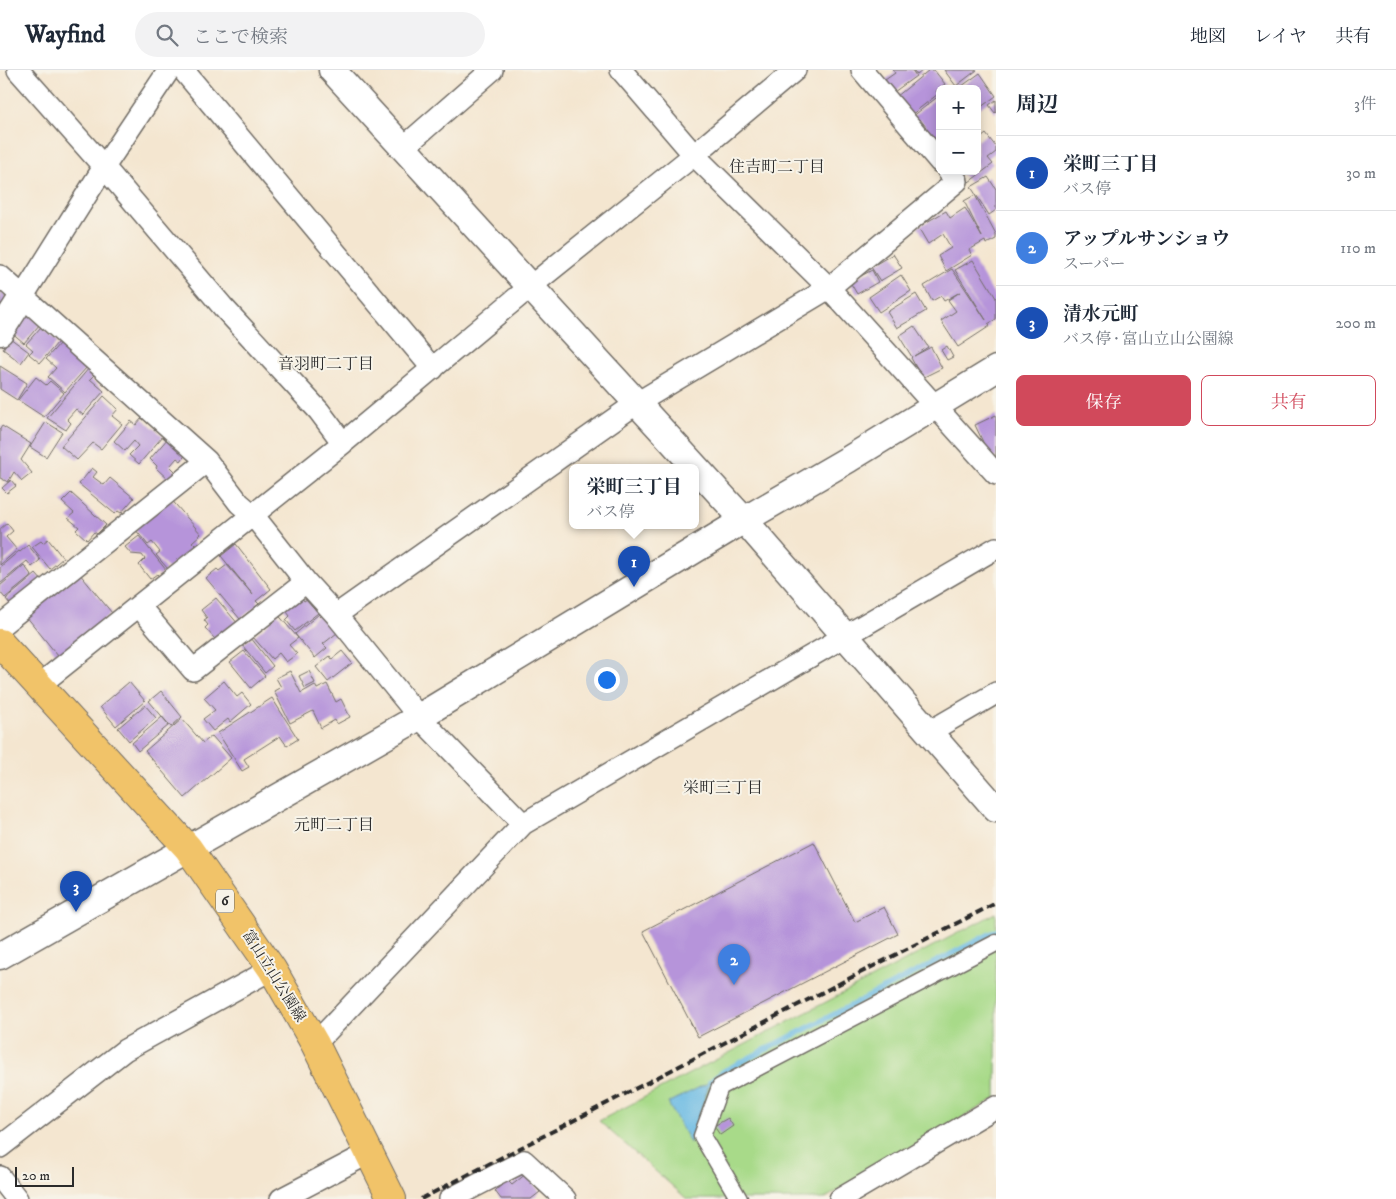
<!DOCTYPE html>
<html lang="ja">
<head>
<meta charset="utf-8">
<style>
	:root { --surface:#fff; --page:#f2f2f3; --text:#1f2937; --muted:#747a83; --line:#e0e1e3; --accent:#d1495b }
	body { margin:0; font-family:"IM FELL DW Pica","Noto Serif JP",serif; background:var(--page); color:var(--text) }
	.controls { position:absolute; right:15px; top:15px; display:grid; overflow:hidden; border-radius:8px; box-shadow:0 2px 12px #0003 }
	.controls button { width:45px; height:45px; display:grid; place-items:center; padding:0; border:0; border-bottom:1px solid var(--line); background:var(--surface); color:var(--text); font:25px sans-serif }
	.scale { position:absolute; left:15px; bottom:12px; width:59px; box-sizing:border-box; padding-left:5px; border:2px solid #2b2b2b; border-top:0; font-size:14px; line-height:18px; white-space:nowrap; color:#2b2b2b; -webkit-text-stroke:4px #f7f3e8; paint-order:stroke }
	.you { position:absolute; left:606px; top:609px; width:18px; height:18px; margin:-12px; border:4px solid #fff; border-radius:50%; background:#1a73e8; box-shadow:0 0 0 8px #1a73e833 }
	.badge { display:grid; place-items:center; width:32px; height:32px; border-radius:50%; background:var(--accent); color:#fff; font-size:16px; font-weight:700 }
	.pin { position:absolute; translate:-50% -41px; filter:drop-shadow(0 1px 2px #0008) }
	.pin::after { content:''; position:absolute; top:26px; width:18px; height:15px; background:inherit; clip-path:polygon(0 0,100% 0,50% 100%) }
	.popup { position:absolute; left:569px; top:394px; width:130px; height:65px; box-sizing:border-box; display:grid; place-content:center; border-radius:8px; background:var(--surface); filter:drop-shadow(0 1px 4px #0005); font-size:16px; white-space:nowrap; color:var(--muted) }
	.popup b { font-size:19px; color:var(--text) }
	.popup::after { content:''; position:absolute; left:50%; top:100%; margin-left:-10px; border:10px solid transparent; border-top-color:var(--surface) }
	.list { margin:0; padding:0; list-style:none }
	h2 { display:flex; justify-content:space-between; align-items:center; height:65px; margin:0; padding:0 20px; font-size:21px }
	h2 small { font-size:16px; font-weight:400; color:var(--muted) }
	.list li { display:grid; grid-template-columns:32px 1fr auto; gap:15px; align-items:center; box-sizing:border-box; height:75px; padding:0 20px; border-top:1px solid var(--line) }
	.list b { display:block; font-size:19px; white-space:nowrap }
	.list p { margin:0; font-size:16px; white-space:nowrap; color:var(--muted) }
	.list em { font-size:16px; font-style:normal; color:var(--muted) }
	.actions { display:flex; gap:10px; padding:15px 20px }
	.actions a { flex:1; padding:11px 0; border:1px solid var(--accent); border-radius:8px; text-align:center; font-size:18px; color:var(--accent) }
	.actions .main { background:var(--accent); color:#fff }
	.icon { flex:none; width:28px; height:28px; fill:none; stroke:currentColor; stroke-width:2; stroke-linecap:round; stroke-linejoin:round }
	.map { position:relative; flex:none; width:996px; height:1129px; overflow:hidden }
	header { display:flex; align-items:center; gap:30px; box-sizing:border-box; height:70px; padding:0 25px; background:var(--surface); border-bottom:1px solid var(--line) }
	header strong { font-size:24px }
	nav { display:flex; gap:28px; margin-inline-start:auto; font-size:18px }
	.search { width:350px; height:45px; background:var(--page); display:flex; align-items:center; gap:12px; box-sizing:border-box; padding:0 18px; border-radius:28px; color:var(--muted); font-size:19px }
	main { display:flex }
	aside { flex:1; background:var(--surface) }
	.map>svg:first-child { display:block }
	.green { fill:#a8da89; stroke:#6a825a }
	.water { fill:#68b9e3; stroke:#4a7287 }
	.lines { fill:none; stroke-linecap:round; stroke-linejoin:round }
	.stream { stroke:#68b9e3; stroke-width:5.5 }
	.building { fill:#b694da }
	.pedestrian-casing { stroke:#716c65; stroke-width:19 }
	.minor-casing { stroke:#716c65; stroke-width:24 }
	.tertiary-casing { stroke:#716c65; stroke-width:29 }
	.primary-casing { stroke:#716c65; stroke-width:30 }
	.pedestrian { stroke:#fff; stroke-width:16 }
	.minor { stroke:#fff; stroke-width:21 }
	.tertiary { stroke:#fff; stroke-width:26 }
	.primary { stroke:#f1c369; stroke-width:28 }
	.rail { stroke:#2b2b2b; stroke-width:4; stroke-dasharray:8 4; stroke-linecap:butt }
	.labels { text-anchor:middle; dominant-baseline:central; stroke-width:4; stroke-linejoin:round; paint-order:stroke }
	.shield { fill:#f7f3e8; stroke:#686764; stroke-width:1 }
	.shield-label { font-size:14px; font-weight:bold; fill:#2b2b2b }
	.street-label { font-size:15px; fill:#2b2b2b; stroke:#f7f3e8 }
	.neighbourhood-label { font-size:16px; fill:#2b2b2b; stroke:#f7f3e8 }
</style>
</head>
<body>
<header>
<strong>Wayfind</strong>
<div class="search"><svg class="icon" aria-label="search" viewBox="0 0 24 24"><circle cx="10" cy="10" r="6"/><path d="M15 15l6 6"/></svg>ここで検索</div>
<nav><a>地図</a><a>レイヤ</a><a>共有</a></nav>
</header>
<main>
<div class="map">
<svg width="996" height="1129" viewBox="0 0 996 1129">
	<rect width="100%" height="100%" fill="#f7f3e8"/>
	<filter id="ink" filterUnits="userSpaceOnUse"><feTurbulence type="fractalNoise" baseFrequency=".02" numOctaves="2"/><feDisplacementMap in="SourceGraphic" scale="10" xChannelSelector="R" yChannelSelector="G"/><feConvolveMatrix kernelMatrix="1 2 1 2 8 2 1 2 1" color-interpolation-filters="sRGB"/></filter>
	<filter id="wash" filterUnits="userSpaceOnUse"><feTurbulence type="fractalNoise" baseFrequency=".0096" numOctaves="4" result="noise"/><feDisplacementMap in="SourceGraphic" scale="20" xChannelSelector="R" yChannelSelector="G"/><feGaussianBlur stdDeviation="1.12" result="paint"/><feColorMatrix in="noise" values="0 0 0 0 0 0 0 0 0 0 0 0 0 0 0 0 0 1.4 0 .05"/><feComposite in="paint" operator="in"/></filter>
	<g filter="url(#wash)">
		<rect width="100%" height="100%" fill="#f4e6d0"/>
		<path class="green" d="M996,843V1028L824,1129H687L599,1051Z"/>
		<path class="water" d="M710,1012L690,1073L668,1033Z"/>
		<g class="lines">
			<path class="stream" d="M710,1012L724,1001L996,861"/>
		</g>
		<g id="blocks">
			<path class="building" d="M893,0H912L916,6L894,22L885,10L895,3Z
				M913,0H923L917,5Z
				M929,0H934L945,14L936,21L938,24L911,45L896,27Z
				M944,0H977L956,16Z
				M980,3L996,26L977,40V19H958Z
				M940,25V71L936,74L923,59L926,57L920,49L917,52L912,47Z
				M996,30V42L995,43L989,35Z
				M986,64L996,77V82L988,88L993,94L969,112L959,101H977V71Z
				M988,107L996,119V140L989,145L971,117Z
				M975,125L996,164V169L986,174L985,171L969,180L972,185L946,201L938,186L951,178L943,164L928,174L918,157L946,141L950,148L965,138L982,167L964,131Z
				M893,184L902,198L880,211L871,197Z
				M973,190L996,228V249L988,254L990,256L958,277L941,251L956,241L948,230L960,222L944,231L941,226L932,231L924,216L952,199L986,250L955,200Z
				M872,200L878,212L857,224L850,212Z
				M901,205L911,221L879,242L869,227Z
				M0,222L5,225L6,233L0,242Z
				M916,224L926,241L897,258L887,242Z
				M28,243L40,254L24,273L10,261Z
				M914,256L928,277L914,286L931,277L942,298L922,308L911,288L912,287L899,266Z
				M41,257L58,272L40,293L29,284L33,280L26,274Z
				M10,268L29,282L21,293L3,279Z
				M60,273L87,297L65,322L48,307L56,298L46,289Z
				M947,276L953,287L947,290L941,280Z
				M0,296L27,313L17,330L0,319Z
				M89,298L95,304L90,309L104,321L83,345L76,339L67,349L71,353L66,360L47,348Z
				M36,307L46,315L50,311L64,323L44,347L18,330Z
				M104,326L118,339L112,346L122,354L101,379L93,373L77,390L61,376Z
				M996,345V387L991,389L975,355Z
				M142,348L163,366L139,394L129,385L138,376L134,371L125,381L114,371L131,351L136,355Z
				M46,352L62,362L46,387L30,377Z
				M2,356L31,374L21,390L32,403L22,411L14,402L8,412L0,408V359Z
				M168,368L186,384L181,391L177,388L170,396L177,403L170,411L156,398L157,396L150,389Z
				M92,398L97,402L93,407L104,415L110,408L134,428L121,443L118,441L115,444L79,414Z
				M11,410L16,416L7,423L2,418Z
				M71,423L106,455L97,464L94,462L87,470L76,460L79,457L68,448L74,443L62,432Z
				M170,428L201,464L192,472L196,476L168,499L156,485L160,482L152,472L148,475L135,459Z
				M7,453L13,461L6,467L17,480L0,495V459Z
				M139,466L166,500L159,506L157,504L150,509L139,495L145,489L142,485L131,484L125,477Z
				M48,469L63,488L50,499L32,477L41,471L43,473Z
				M236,474L271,519L256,531L259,534L240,549L206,508L217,499L219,501L227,495L253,525L221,486Z
				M28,475L40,490L32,497L27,491L0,514V497L19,481L20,482Z
				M24,495L32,506L5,528L0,522V516Z
				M79,503L112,543L58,586L26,546Z
				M36,504L43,512L13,538L6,529Z
				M300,525L304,531L307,529L318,543L295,561L286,550L290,546L284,538Z
				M216,528L239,555L233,560L230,557L215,569L205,558L208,555L204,550L207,548L201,540Z
				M276,542L298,568L289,575L297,584L286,592L279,583L272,589L253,567L268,554Z
				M319,544L320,547L322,545L337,563L323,574L327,578L315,588L295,564Z
				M251,568L273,596L265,603L242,575Z
				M244,581L265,606L251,618L230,592Z
				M342,581L352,593L328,612L316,597L330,586L332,589Z
				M290,601L301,623L315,615L317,619L327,614L336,632L341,629L350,647L337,654L335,650L321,658L313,641L290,653L274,621L281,617L276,608Z
				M309,601L315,613L305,618L299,606Z
				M224,611L237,627L242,623L251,634L230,652L228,649L213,661L203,649L215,640L204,628Z
				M129,612L145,631L116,656L100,637Z
				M161,621L182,647L171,657L149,631Z
				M272,628L298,669L287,676L280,666L244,689L249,697L242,701L218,663Z
				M145,635L156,648L129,671L118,658Z
				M162,647L169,655L138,681L132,673Z
				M182,649L203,673L212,666L231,688L185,728L145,681Z
				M814,772L855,852L884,837L898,864L698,967L643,861Z
				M728,1048L733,1056L720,1065L714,1056Z
				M526,1104L540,1122L531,1129H501L495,1121L507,1110L512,1115Z"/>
		</g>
	</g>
	<g filter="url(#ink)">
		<use href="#blocks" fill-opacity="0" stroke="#716c65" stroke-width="1"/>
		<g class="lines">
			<g class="pedestrian-casing">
				<path id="pedestrian" d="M739,1129L702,1066L720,1017L996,873"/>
			</g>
			<g class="minor-casing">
				<path id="minor" d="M18,0L104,97L223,237L319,341L343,373
					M183,0L433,299
					M621,0L694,85L829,218L996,404
					M862,0L940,92
					M404,77L492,0
					M0,206L207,391L239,433L253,445L306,512L336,545L419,647L523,754
					M23,226L104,97L169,0
					M139,536L193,600L306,512
					M336,545L637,333L829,218L957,111L948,101
					M0,556L207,391
					M38,616L343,373L531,216L694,85L795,0
					M929,662L996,623
					M315,974L523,754L996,478
					M0,1077L125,980L272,899
					M0,1107L17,1129
					M281,1129L369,1083
					M450,1129L524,1091L565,1129
					M840,1129L996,1037"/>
			</g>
			<g class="tertiary-casing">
				<path id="tertiary" d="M332,0L744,450L996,739
					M0,262L23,226
					M0,886L419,647L744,450L849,389L996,299"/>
			</g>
			<g class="primary-casing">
				<path id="primary" d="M0,573L188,778L272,899L315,974L392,1129"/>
			</g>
			<use href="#pedestrian" class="pedestrian"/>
			<use href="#minor" class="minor"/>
			<use href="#tertiary" class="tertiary"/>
			<use href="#primary" class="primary"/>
			<path class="rail" d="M421,1129L996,833"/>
		</g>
	</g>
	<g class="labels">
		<rect class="shield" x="216" y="819.5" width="18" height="23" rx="4"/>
		<g class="shield-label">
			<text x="225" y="831">6</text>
		</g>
		<g class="street-label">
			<text transform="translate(274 906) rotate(58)">富山立山公園線</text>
		</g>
		<g class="neighbourhood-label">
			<text x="777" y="97">住吉町二丁目</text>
			<text x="326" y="294">音羽町二丁目</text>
			<text x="723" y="718">栄町三丁目</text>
			<text x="334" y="755">元町二丁目</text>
		</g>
	</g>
</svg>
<div class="controls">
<button>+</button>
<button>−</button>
</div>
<div class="scale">20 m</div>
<div class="you"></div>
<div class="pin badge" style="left:634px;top:517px;background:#1a4fb4">1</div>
<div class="popup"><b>栄町三丁目</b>バス停</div>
<div class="pin badge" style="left:734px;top:915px;background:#3f7fe0">2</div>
<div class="pin badge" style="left:76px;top:842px;background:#1a4fb4">3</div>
</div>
<aside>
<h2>周辺<small>3件</small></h2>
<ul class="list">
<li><span class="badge" style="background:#1a4fb4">1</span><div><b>栄町三丁目</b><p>バス停</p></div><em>30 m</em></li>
<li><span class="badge" style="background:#3f7fe0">2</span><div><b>アップルサンショウ</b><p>スーパー</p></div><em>110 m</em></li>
<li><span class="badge" style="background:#1a4fb4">3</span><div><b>清水元町</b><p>バス停 · 富山立山公園線</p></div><em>200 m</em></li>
</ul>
<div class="actions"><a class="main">保存</a><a>共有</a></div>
</aside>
</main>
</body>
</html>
